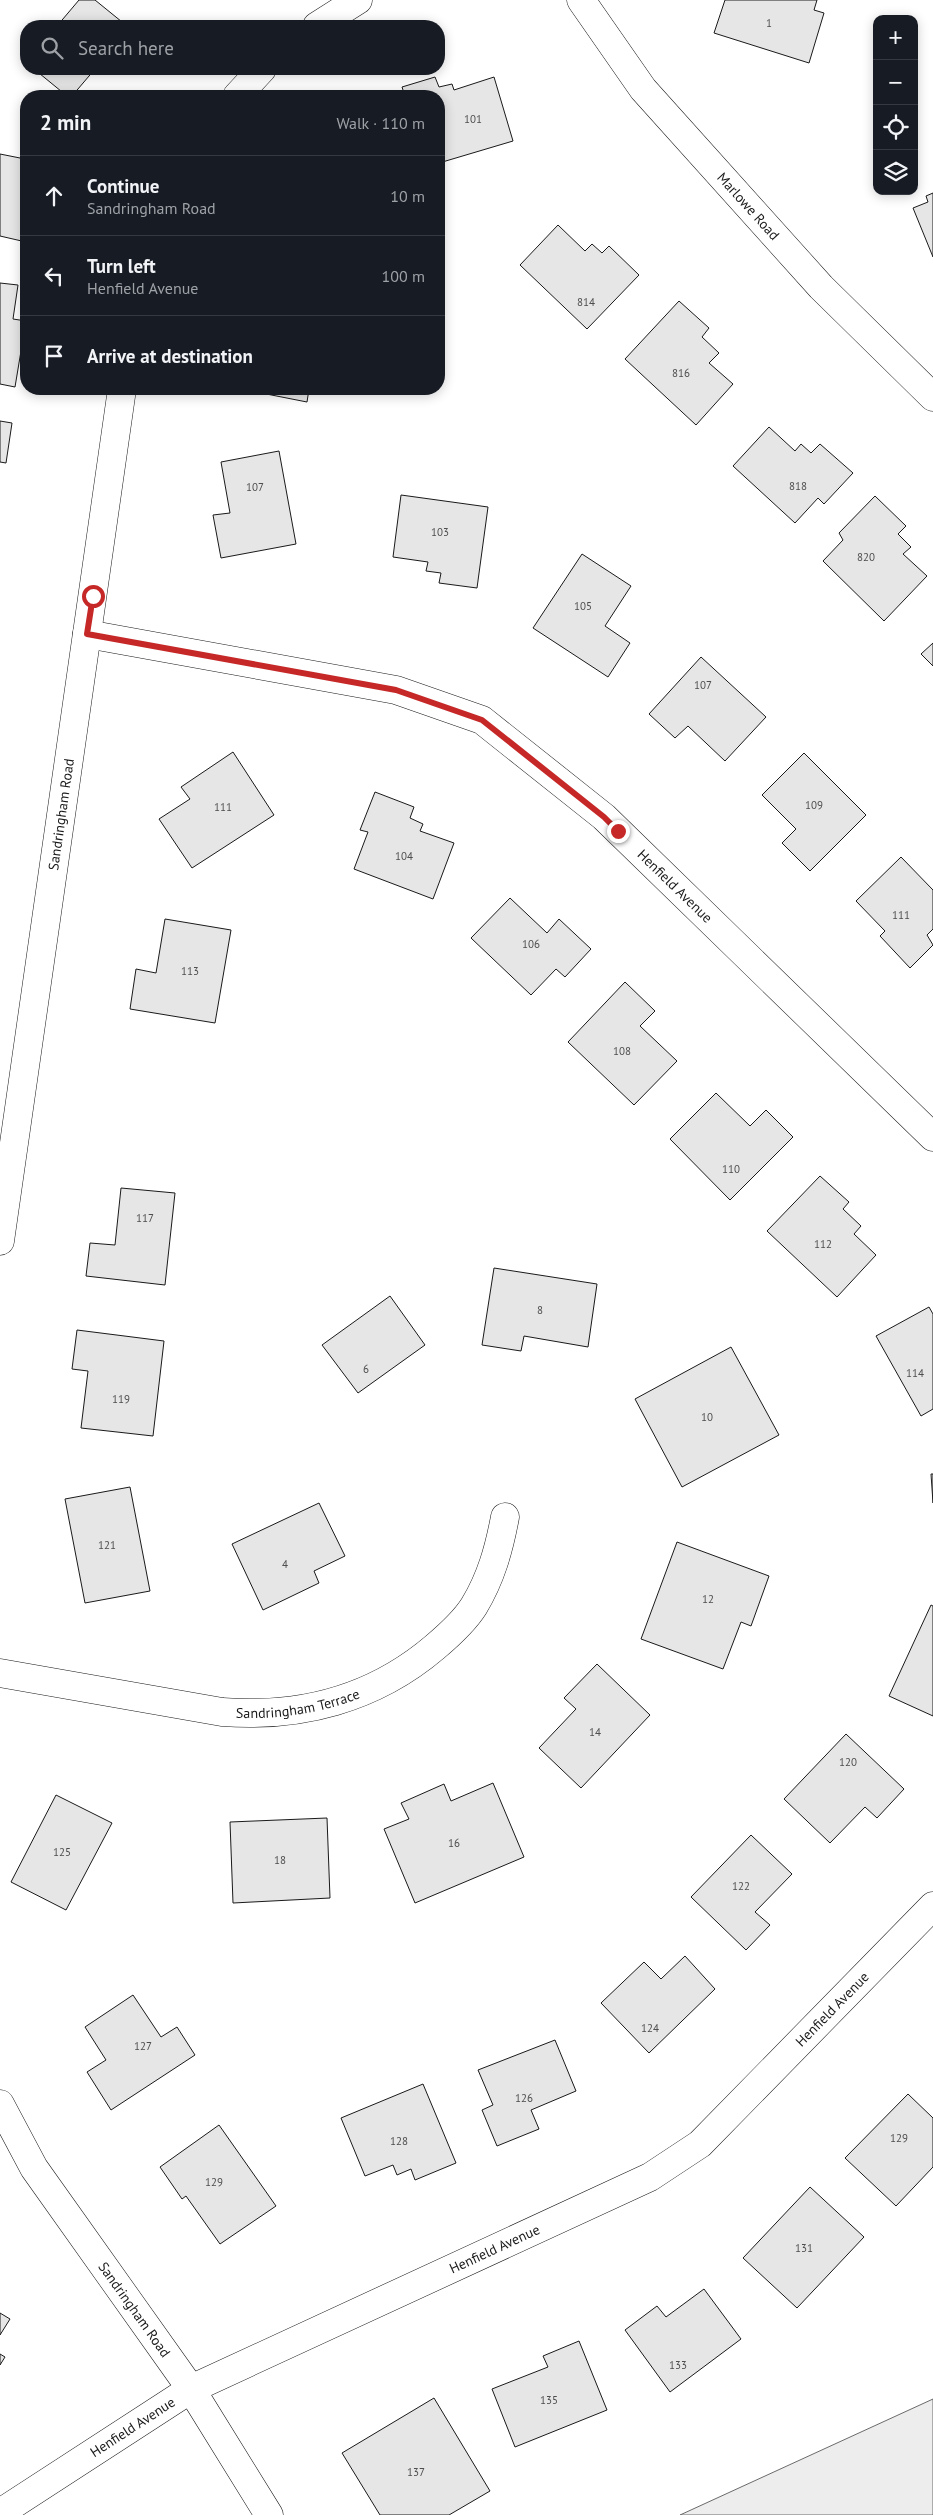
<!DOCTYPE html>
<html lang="en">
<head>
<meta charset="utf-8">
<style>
	:root { --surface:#171b24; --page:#242831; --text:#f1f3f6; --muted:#9ea1a6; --line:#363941 }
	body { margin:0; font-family:"PT Sans",sans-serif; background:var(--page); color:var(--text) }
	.controls { position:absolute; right:15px; top:15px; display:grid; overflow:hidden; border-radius:10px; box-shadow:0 2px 12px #0003 }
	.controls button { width:45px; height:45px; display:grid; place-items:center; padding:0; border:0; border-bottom:1px solid var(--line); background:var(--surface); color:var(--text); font:25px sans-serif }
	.stop { position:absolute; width:15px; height:15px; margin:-11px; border:4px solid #c62828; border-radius:50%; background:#fff }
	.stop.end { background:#c62828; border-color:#fff; box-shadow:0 1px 5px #0008 }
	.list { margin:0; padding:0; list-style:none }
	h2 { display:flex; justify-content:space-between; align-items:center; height:65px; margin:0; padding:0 20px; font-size:21px }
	h2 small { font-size:16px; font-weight:400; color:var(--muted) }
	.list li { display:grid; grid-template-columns:32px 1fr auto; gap:15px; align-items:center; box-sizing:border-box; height:80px; padding:0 20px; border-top:1px solid var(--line) }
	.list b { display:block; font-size:19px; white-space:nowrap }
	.list p { margin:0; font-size:16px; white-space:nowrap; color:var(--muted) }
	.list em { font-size:16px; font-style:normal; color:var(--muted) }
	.icon { flex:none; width:28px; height:28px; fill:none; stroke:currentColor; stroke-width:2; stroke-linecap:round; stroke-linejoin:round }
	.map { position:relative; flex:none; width:933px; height:2515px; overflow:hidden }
	.search { position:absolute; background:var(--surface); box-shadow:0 2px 12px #0003; left:20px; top:20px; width:425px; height:55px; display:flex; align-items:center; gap:12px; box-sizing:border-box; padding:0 18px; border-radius:20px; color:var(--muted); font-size:19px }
	.panel { position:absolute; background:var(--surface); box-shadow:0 2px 12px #0003; left:20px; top:90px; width:425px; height:305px; border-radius:20px }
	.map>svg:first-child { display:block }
	.built { fill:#ededed; stroke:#6a6a6a }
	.building { fill:#e6e6e6; stroke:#1a1a1a }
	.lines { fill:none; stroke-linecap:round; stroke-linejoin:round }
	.street-casing { stroke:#1a1a1a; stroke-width:29 }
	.secondary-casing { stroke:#1a1a1a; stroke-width:29 }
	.street { stroke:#fff; stroke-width:28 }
	.secondary { stroke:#fff; stroke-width:28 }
	.route { stroke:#c62828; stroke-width:6 }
	.labels { text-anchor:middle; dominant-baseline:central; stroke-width:4; stroke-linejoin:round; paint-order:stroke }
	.number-label { font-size:11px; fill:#4d4d4d }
	.street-label { font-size:14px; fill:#1a1a1a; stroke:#fff }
</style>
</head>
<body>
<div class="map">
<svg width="933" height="2515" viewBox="0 0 933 2515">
	<rect width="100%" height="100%" fill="#fff"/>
	<path class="built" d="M933,2399V2515H680Z"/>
	<path class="building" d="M79,0H95L127,26H57Z
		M725,0H817L814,10L824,13L809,63L714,33Z
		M34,69H95L72,96H67Z
		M435,77L439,87L452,84L454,90L494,77L513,141L439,163V96H405L402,87Z
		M0,154L25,159L26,154V242L0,236Z
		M933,193V257L913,208L928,202L926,196Z
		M558,225L585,251L592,244L602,253L609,246L639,275L587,329L520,265Z
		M0,283L18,285L13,319L26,321L15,387L0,384Z
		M679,301L709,328L702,337L719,353L709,363L733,384L696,425L625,359Z
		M241,389H309L307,402Z
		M0,421L12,423L6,463L0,462Z
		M769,427L795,451L801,444L811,453L820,444L853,473L824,504L818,498L795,523L733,466Z
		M279,451L296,544L221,558L213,515L230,513L221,462Z
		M401,495L488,507L477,588L439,583L441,573L426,571L428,562L393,557Z
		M875,496L906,526L898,534L911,547L903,554L927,576L884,621L823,561L843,540L839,533Z
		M582,554L631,586L605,626L630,643L608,677L533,628Z
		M933,643V666L921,654Z
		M701,657L766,717L725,761L688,726L675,738L649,714Z
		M233,752L274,815L192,868L159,819L190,799L181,787Z
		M804,753L866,815L810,871L782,843L796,829L762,795Z
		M375,792L414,807L410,818L423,824L420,831L454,843L433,899L354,869L368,832L360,830Z
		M901,857L933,890V929L927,935L933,945L910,968L880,936L885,931L856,901Z
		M510,898L547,933L559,919L591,949L565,977L556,969L531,995L471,938Z
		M165,919L231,930L215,1023L130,1009L136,969L156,973Z
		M625,982L655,1011L640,1026L677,1061L634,1105L568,1042Z
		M716,1093L750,1126L766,1110L793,1137L730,1200L670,1139Z
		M820,1176L849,1202L843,1209L861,1226L854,1234L876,1255L837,1297L767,1231Z
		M121,1188L175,1193L165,1285L86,1276L90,1243L115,1245Z
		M494,1268L597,1284L588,1347L524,1336L521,1351L482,1345Z
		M390,1296L425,1345L358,1393L322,1345Z
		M929,1307L933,1314V1409L921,1416L876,1336Z
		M77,1330L164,1341L153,1436L81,1428L88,1371L72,1369Z
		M731,1347L779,1435L682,1487L635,1399Z
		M931,1474H933V1503Z
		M130,1487L150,1591L85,1603L65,1499Z
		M319,1503L345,1556L314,1571L319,1583L263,1610L232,1544Z
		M677,1542L769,1576L751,1626L741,1622L723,1669L641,1639Z
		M931,1605L933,1606V1716L889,1696Z
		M597,1664L650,1715L581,1788L539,1748L576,1709L564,1698Z
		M846,1734L904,1789L877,1818L865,1807L830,1843L784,1799Z
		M493,1783L524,1857L415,1903L384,1829L409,1819L401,1803L444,1784L451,1801Z
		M56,1795L112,1823L66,1910L11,1882Z
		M327,1818L330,1898L233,1903L230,1822Z
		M751,1835L792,1874L755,1912L770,1925L746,1950L691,1897Z
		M685,1956L715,1989L649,2053L601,2003L644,1962L661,1979Z
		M133,1995L161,2037L177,2027L195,2055L111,2110L87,2072L106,2060L85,2027Z
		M555,2040L576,2091L531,2110L539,2129L497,2146L482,2110L493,2105L478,2070Z
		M423,2084L456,2163L415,2180L411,2169L397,2175L393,2165L365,2176L341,2118Z
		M908,2094L933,2118V2167L896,2206L845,2158Z
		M219,2125L276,2206L220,2244L186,2196L182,2199L160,2167Z
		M810,2187L864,2237L797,2308L743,2258Z
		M704,2289L741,2339L670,2392L625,2330L657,2306L666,2317Z
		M0,2313L10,2319L0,2335Z
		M579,2341L607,2410L515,2447L492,2389L548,2367L543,2356Z
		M0,2354L5,2357L0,2365Z
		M434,2398L490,2491L449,2515H380L342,2453Z"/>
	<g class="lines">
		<g class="street-casing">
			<g id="street">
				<path d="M317,26L358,0"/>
				<path d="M237,96L262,69"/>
				<path id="s1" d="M87,634L396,690L482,720L604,817L933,1137"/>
				<path id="s2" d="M0,1241L122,389"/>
				<path id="s3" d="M0,1673L222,1712C300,1718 374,1699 435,1647C448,1636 464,1622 474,1606C491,1578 499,1549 505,1517"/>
				<path id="s4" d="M0,2104L34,2168L191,2389L269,2515"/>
				<path id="s5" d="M0,2513L191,2389L650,2177L700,2144L933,1906"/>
			</g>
		</g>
		<g class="secondary-casing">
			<g id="secondary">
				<path id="s6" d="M581,0L643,89L821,287L933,397"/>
			</g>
		</g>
		<use href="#street" class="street"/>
		<use href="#secondary" class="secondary"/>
	</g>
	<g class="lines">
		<path class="route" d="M93,596L87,634L396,690L482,720L604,817L618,831"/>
	</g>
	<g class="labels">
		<g class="number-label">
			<text x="769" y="23">1</text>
			<text x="473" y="119">101</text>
			<text x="586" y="302">814</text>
			<text x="681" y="373">816</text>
			<text x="798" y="486">818</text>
			<text x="255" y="487">107</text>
			<text x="440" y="532">103</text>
			<text x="866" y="557">820</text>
			<text x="583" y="606">105</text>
			<text x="703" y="685">107</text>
			<text x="814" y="805">109</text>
			<text x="223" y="807">111</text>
			<text x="404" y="856">104</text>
			<text x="901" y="915">111</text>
			<text x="531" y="944">106</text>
			<text x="190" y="971">113</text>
			<text x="622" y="1051">108</text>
			<text x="731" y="1169">110</text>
			<text x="145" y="1218">117</text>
			<text x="823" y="1244">112</text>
			<text x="540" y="1310">8</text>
			<text x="366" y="1369">6</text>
			<text x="915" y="1373">114</text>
			<text x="121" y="1399">119</text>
			<text x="707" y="1417">10</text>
			<text x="107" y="1545">121</text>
			<text x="285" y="1564">4</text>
			<text x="708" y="1599">12</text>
			<text x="595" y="1732">14</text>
			<text x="848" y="1762">120</text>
			<text x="454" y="1843">16</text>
			<text x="62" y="1852">125</text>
			<text x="280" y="1860">18</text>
			<text x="741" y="1886">122</text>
			<text x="650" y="2028">124</text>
			<text x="143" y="2046">127</text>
			<text x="524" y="2098">126</text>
			<text x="899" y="2138">129</text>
			<text x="399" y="2141">128</text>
			<text x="214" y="2182">129</text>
			<text x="804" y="2248">131</text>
			<text x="678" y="2365">133</text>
			<text x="549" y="2400">135</text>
			<text x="416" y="2472">137</text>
		</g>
		<g class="street-label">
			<text stroke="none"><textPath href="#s6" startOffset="266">Marlowe Road</textPath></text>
			<text stroke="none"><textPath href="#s2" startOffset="431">Sandringham Road</textPath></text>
			<text stroke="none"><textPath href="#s1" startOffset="660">Henfield Avenue</textPath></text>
			<text stroke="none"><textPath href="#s3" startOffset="302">Sandringham Terrace</textPath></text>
			<text stroke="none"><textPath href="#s5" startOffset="982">Henfield Avenue</textPath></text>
			<text stroke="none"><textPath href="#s5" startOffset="562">Henfield Avenue</textPath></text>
			<text stroke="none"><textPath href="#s4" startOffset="246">Sandringham Road</textPath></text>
			<text stroke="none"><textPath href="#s5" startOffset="158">Henfield Avenue</textPath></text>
		</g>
	</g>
</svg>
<div class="controls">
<button>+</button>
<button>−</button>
<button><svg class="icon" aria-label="locate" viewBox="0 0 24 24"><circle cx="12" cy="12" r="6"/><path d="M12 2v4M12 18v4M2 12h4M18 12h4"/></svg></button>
<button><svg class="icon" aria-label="layers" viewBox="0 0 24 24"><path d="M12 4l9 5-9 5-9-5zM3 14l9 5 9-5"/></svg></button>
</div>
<div class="stop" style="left:93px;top:596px"></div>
<div class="stop end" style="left:618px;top:831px"></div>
<div class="search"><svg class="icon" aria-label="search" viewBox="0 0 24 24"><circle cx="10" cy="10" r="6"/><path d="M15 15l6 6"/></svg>Search here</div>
<section class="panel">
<h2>2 min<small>Walk · 110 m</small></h2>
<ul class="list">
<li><svg class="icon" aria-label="ahead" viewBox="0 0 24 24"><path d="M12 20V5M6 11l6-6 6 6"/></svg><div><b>Continue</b><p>Sandringham Road</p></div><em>10 m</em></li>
<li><svg class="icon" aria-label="left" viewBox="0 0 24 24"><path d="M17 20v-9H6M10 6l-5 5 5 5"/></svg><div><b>Turn left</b><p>Henfield Avenue</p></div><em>100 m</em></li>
<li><svg class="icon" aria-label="arrive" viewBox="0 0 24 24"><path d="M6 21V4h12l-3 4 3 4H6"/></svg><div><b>Arrive at destination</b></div></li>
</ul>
</section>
</div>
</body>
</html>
